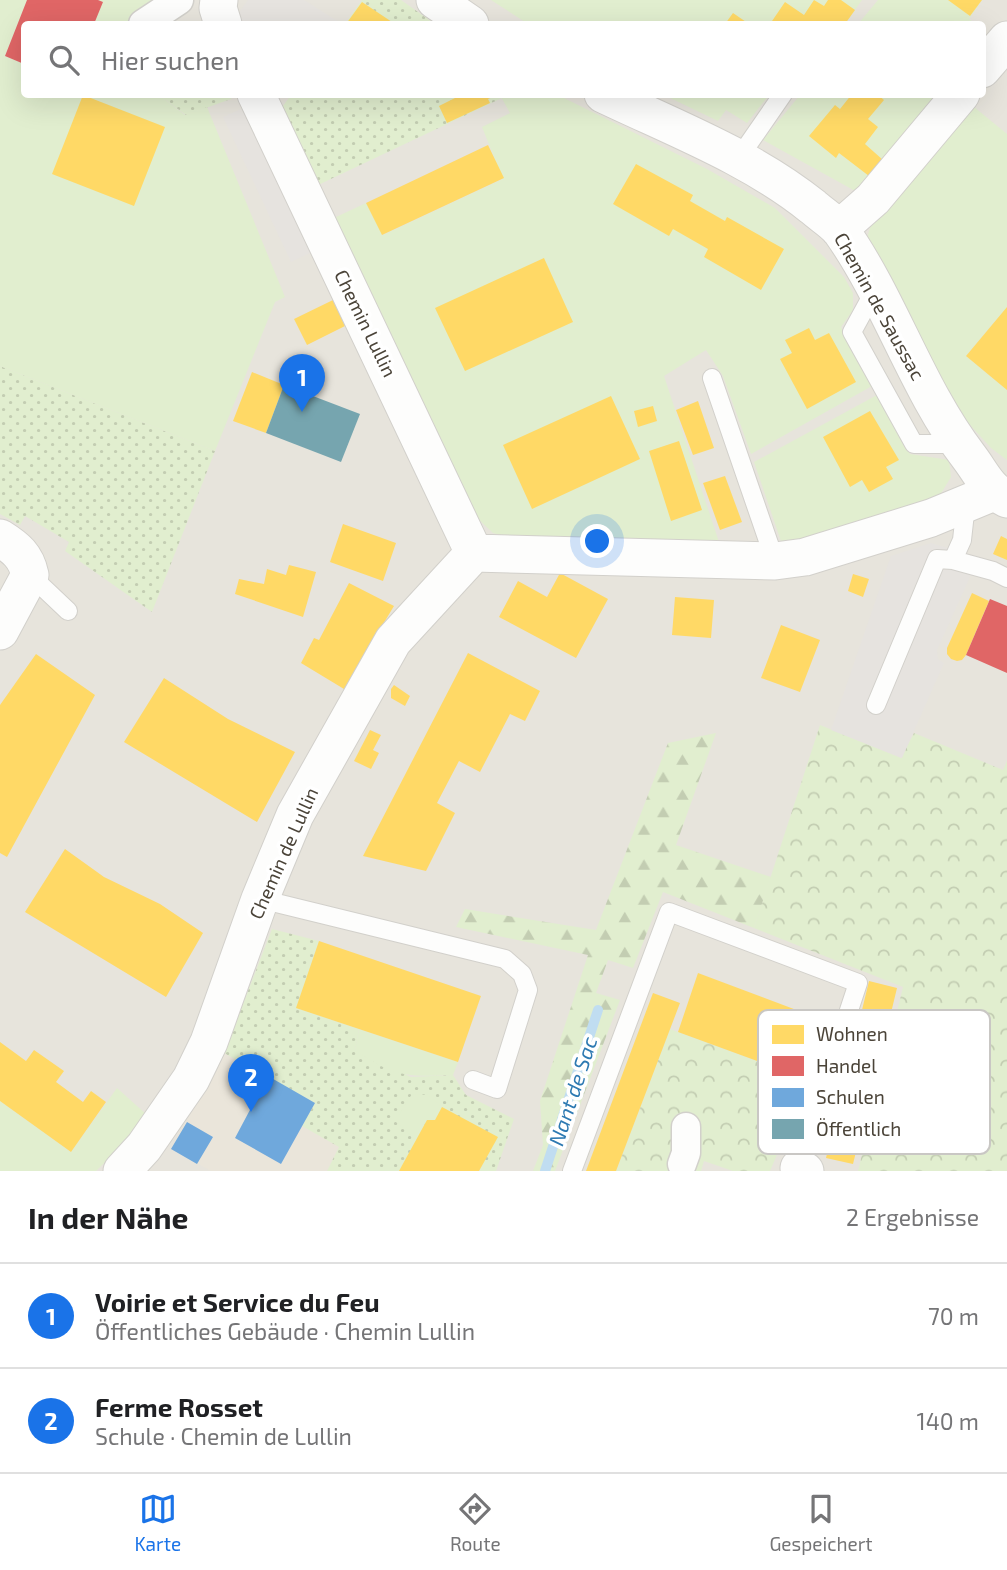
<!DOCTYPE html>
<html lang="de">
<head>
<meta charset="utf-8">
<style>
	:root { --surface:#fff; --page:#f2f2f2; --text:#202124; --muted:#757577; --line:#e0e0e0; --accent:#1a73e8 }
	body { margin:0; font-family:"Exo 2",sans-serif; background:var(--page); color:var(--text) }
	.you { position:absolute; left:598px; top:542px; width:24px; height:24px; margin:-18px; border:5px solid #fff; border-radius:50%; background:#1a73e8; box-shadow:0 0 0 10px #1a73e833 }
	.badge { display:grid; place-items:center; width:46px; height:46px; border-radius:50%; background:var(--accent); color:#fff; font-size:23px; font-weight:700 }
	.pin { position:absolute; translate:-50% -58px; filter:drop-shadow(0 2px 4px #0008) }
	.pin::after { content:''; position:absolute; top:37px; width:24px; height:21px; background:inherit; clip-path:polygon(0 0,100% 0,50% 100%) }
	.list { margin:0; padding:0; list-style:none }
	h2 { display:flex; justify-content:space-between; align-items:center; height:91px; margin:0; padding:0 28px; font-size:30px }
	h2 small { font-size:23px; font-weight:400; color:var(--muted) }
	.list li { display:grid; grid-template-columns:46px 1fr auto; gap:21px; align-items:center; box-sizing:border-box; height:105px; padding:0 28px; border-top:2px solid var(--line) }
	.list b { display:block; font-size:26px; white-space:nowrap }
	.list p { margin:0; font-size:23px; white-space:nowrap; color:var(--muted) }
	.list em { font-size:23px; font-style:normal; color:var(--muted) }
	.icon { flex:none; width:38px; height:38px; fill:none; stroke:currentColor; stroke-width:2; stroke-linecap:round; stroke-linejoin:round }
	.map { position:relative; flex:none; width:1007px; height:1171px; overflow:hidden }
	.search { position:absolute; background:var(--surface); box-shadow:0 7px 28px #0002; left:21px; right:21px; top:21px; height:77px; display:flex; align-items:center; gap:18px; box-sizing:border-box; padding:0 24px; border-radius:7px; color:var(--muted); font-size:26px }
	.sheet { height:301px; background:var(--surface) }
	nav { display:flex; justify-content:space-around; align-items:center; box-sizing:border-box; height:98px; border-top:2px solid var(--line); background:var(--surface); font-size:19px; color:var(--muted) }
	nav a { display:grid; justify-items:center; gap:4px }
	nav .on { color:var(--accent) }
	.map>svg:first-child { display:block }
	.residential { fill:#e7e4dc; fill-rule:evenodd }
	.education { fill:#eae5da }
	.grass { fill:url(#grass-dots) }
	.forest { fill:url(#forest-firs) }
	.park { fill:url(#park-crowns) }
	.garden { fill:#e1eecf }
	.parking { fill:#e6e3df }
	.homes { fill:#ffd966 }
	.shops { fill:#e06666 }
	.schools { fill:#6fa8dc }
	.public { fill:#76a5af }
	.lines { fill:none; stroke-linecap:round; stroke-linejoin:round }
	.stream { stroke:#c0ddf1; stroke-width:10 }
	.service-casing { stroke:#d2d0cb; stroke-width:20 }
	.pedestrian-casing { stroke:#d2d0cb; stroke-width:31 }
	.minor-casing { stroke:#d2d0cb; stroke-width:39 }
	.service { stroke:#fdfdfc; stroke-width:18 }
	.pedestrian { stroke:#fdfdfc; stroke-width:28 }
	.minor { stroke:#fdfdfc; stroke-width:37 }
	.labels { text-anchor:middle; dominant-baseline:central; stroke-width:7; stroke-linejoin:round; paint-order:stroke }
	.street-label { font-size:19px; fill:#4b4439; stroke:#fff }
	.water-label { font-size:21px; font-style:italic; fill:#2e7ab2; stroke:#fff }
	.key { fill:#fff; stroke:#c9c7c4; stroke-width:2 }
	.key-label { font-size:19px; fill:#4b4439 }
</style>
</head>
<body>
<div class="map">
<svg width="1007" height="1171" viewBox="0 0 1007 1171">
	<defs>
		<pattern id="grass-dots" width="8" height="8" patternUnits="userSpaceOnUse" patternTransform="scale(1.75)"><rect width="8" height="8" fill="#e1eecf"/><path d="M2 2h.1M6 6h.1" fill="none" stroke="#c3cdb2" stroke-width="1.8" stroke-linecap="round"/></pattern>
		<pattern id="forest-firs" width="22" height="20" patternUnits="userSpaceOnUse" patternTransform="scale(1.75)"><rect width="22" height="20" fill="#e1eecf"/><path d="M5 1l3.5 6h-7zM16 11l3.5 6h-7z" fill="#c3cdb2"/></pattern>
		<pattern id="park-crowns" width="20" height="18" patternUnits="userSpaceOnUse" patternTransform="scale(1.75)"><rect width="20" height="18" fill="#e1eecf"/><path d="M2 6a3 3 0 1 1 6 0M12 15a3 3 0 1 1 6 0" fill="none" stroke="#c3cdb2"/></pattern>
	</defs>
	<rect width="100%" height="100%" fill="#f4f2ee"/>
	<path class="residential" d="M0,0H1007V1171H0ZM24,24H982V94H24Z"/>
	<path class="education" d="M224,1053L315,1103L339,1147L327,1171H211L171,1149Z"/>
	<path class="grass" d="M362,0H401L435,24H345Z
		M500,94L502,98L316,186L280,110L291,95Z
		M159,95H232L231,99L186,115Z
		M0,366L215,451L152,612L65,551L69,542L25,516L20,525L0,514Z
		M272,929L319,941L297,1008L359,1029L355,1050L411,1077L453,1075L466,1095L514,1119L496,1171H327L339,1147L302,1126L315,1103L224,1053Z"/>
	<path class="forest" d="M716,733L676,845L771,877L754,928L663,892L633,968L608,960L596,993L620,1000L555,1171H533L543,1145L540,1101L588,955L456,927L465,909L596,930L668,743Z"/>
	<path class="park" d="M820,725L901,758L914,733L1003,770L1007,761V1171H858L903,987L754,928Z
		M670,1029L809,1080L770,1171H733L704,1161L701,1171H616Z"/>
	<path class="garden" d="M0,0H27L5,56L24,64V94L159,95L185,115L207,107L285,297L275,302L215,451L0,366Z
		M98,0H165L176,19L165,24H94L102,2Z
		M491,0H862L845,24H818L813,21L811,24H528Z
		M878,0H982L969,19L976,24H858Z
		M500,95H558L707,169L775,208L844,277L853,293V310L841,327L872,386L751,454L723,376L706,350L664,376L719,542L520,540L493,533L475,516L334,218L366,203L383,235L503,179L482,127L510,113Z
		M664,95L769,94V95L747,123L726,110L718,121Z
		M800,95H935L857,192L763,140Z
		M968,102L1007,134V307L966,356L1007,390V460L991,448L961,415L866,241L874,215Z
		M877,395L910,454L949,460L951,477L940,495L783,547L754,462Z
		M359,1029L458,1062L453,1075C407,1077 394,1077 355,1050Z
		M117,1088L147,1115L131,1137L96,1171H0V1101L71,1152Z
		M412,1094L428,1095L442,1107L435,1120H427L416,1140L395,1121Z"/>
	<path class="parking" d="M248,0H304L339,22L337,24H248L236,17Z
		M243,108L312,252L291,262L223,117Z
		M931,543L979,557L937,650L938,659L944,663L902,758L831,730L891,556Z"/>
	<path class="homes" d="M814,0L824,6L828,0H841L855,10L845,24H818L813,21L811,24H770L785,2L804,15Z
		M948,0H982L970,16Z
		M362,2L395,24H346Z
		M733,13L749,24H725Z
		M463,94L495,96L488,99L490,103L447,123L439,106Z
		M852,94H877L884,100L868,119L878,127L865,144L883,160L869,176L839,153L836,158L809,136L835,105L840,109Z
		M83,95L165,127L134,206L52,174Z
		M488,145L504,178L382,235L366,203Z
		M636,164L693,195L690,201L725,221L727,217L784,249L761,290L704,257L708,249L673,229L669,236L613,204Z
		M544,258L573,322L465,371L435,308Z
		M333,300L345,326L307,345L294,319Z
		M1007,307V390L966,356Z
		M809,328L815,340L829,333L856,382L807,409L780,359L792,353L785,340Z
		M252,372L284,385L266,433L233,421Z
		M611,396L640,459L532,509L503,445Z
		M698,401L714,448L693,455L676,410Z
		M653,406L657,421L638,427L634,411Z
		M870,411L899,460L886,467L893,479L869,492L862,480L850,487L823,437Z
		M679,441L702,510L671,521L649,451Z
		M725,476L742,522L720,530L703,483Z
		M343,524L396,543L383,581L330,562Z
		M1001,536L1007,539V560L993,554Z
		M289,565L316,572L303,617L235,594L239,579L264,584L267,569L286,575Z
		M560,573L608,599L576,658L499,617L518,581L547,597Z
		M853,574L869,579L863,597L848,591Z
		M349,583L394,606L344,689L301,663L314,638L319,640Z
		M972,593L989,601L966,655L962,660L957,661L951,659L947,654V648Z
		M675,597L714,600L711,638L672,635Z
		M781,625L820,640L800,692L761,678Z
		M468,653L540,691L525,721L510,714L480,772L459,761L437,803L455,813L426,871L363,856Z
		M36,654L95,695L7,857L0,853V705Z
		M164,678L228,719L295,752L257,822L124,742Z
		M394,685L410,696L405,706L391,698V689Z
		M370,730L381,735L373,750L379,753L371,769L354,761Z
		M65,849L104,877L160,904L203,933L166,997L25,912Z
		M319,941L481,996L458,1062L296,1008Z
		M698,973L831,1023L809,1080L678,1032Z
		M869,981L897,988L877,1071L849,1064Z
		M653,993L680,1003L616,1171H586Z
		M0,1042L26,1061L34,1050L64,1071L56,1082L83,1102L91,1091L106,1102L71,1152L0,1101Z
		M848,1068L875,1075L853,1164L826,1158Z
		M442,1107L498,1137L479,1171H399L427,1120H435Z"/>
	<path class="shops" d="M27,0H98L103,2L94,24H24V64L5,56Z
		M990,599L1007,606V673L966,655Z"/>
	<path class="schools" d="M268,1076L315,1103L281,1164L235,1138Z
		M187,1122L213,1137L197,1164L171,1149Z"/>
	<path class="public" d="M284,385L360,414L341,462L266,433Z"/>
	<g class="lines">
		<path class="stream" d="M545,1171L598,1010"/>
		<g class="service-casing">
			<path id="service" d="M738,159L783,94
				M875,290L852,332L914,444H943L953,437
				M712,378L775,561
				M953,560L993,571L1007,578
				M30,575L68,611
				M876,705L937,559L953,560L962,540L966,504
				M260,899L505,959L522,974L528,990L497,1089L473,1080
				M572,1171L669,912L858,983L796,1171"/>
		</g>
		<g class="pedestrian-casing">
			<path id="pedestrian" d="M143,24L179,0
				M682,1164L686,1153V1127"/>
		</g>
		<g class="minor-casing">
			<path id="minor" d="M219,0L218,8L223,24
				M435,0L470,24
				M982,69L1007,40
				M256,94L474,553
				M603,94C674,128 751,157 813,207C822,215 834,222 841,231C891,302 916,388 969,457C982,474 987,489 1007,499
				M839,229L873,199L961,94
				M0,538C16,548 26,556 30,575L0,631
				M474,553L775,561L805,557L931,518L994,492
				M799,1168L805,1171
				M122,1171L144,1147L191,1079L209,1042L260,899L295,815L393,641L474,553"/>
		</g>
		<use href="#service" class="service"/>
		<use href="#pedestrian" class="pedestrian"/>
		<use href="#minor" class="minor"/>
	</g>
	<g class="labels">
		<g class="street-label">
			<text transform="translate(880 306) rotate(61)">Chemin de Saussac</text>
			<text transform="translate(366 323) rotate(64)">Chemin Lullin</text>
			<text transform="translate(283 853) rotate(-66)">Chemin de Lullin</text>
		</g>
		<g class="water-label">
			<text transform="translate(572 1091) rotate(-72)">Nant de Sac</text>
		</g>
	</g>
	<rect x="758" y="1010" width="232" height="144" rx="10" class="key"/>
	<rect x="772" y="1025" width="32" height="19" fill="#ffd966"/>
	<rect x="772" y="1056" width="32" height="20" fill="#e06666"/>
	<rect x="772" y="1088" width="32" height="19" fill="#6fa8dc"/>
	<rect x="772" y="1119" width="32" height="20" fill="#76a5af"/>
	<g class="key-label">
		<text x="816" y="1041">Wohnen</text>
		<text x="816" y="1073">Handel</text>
		<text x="816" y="1104">Schulen</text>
		<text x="816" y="1136">Öffentlich</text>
	</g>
</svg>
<div class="you"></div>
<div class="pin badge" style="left:302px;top:412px">1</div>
<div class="pin badge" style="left:251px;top:1112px">2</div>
<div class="search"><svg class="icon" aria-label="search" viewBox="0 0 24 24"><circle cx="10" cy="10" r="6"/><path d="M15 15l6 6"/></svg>Hier suchen</div>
</div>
<section class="sheet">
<h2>In der Nähe<small>2 Ergebnisse</small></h2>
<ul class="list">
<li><span class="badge">1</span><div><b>Voirie et Service du Feu</b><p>Öffentliches Gebäude · Chemin Lullin</p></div><em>70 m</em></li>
<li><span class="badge">2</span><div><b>Ferme Rosset</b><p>Schule · Chemin de Lullin</p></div><em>140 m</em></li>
</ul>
</section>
<nav>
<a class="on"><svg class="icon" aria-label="map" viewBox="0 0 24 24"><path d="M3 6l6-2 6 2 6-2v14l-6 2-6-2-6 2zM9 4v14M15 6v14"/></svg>Karte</a>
<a><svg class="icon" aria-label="directions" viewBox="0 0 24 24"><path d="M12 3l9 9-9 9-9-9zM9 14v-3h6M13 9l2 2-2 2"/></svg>Route</a>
<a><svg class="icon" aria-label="saved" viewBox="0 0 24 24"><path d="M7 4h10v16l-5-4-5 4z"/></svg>Gespeichert</a>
</nav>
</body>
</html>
